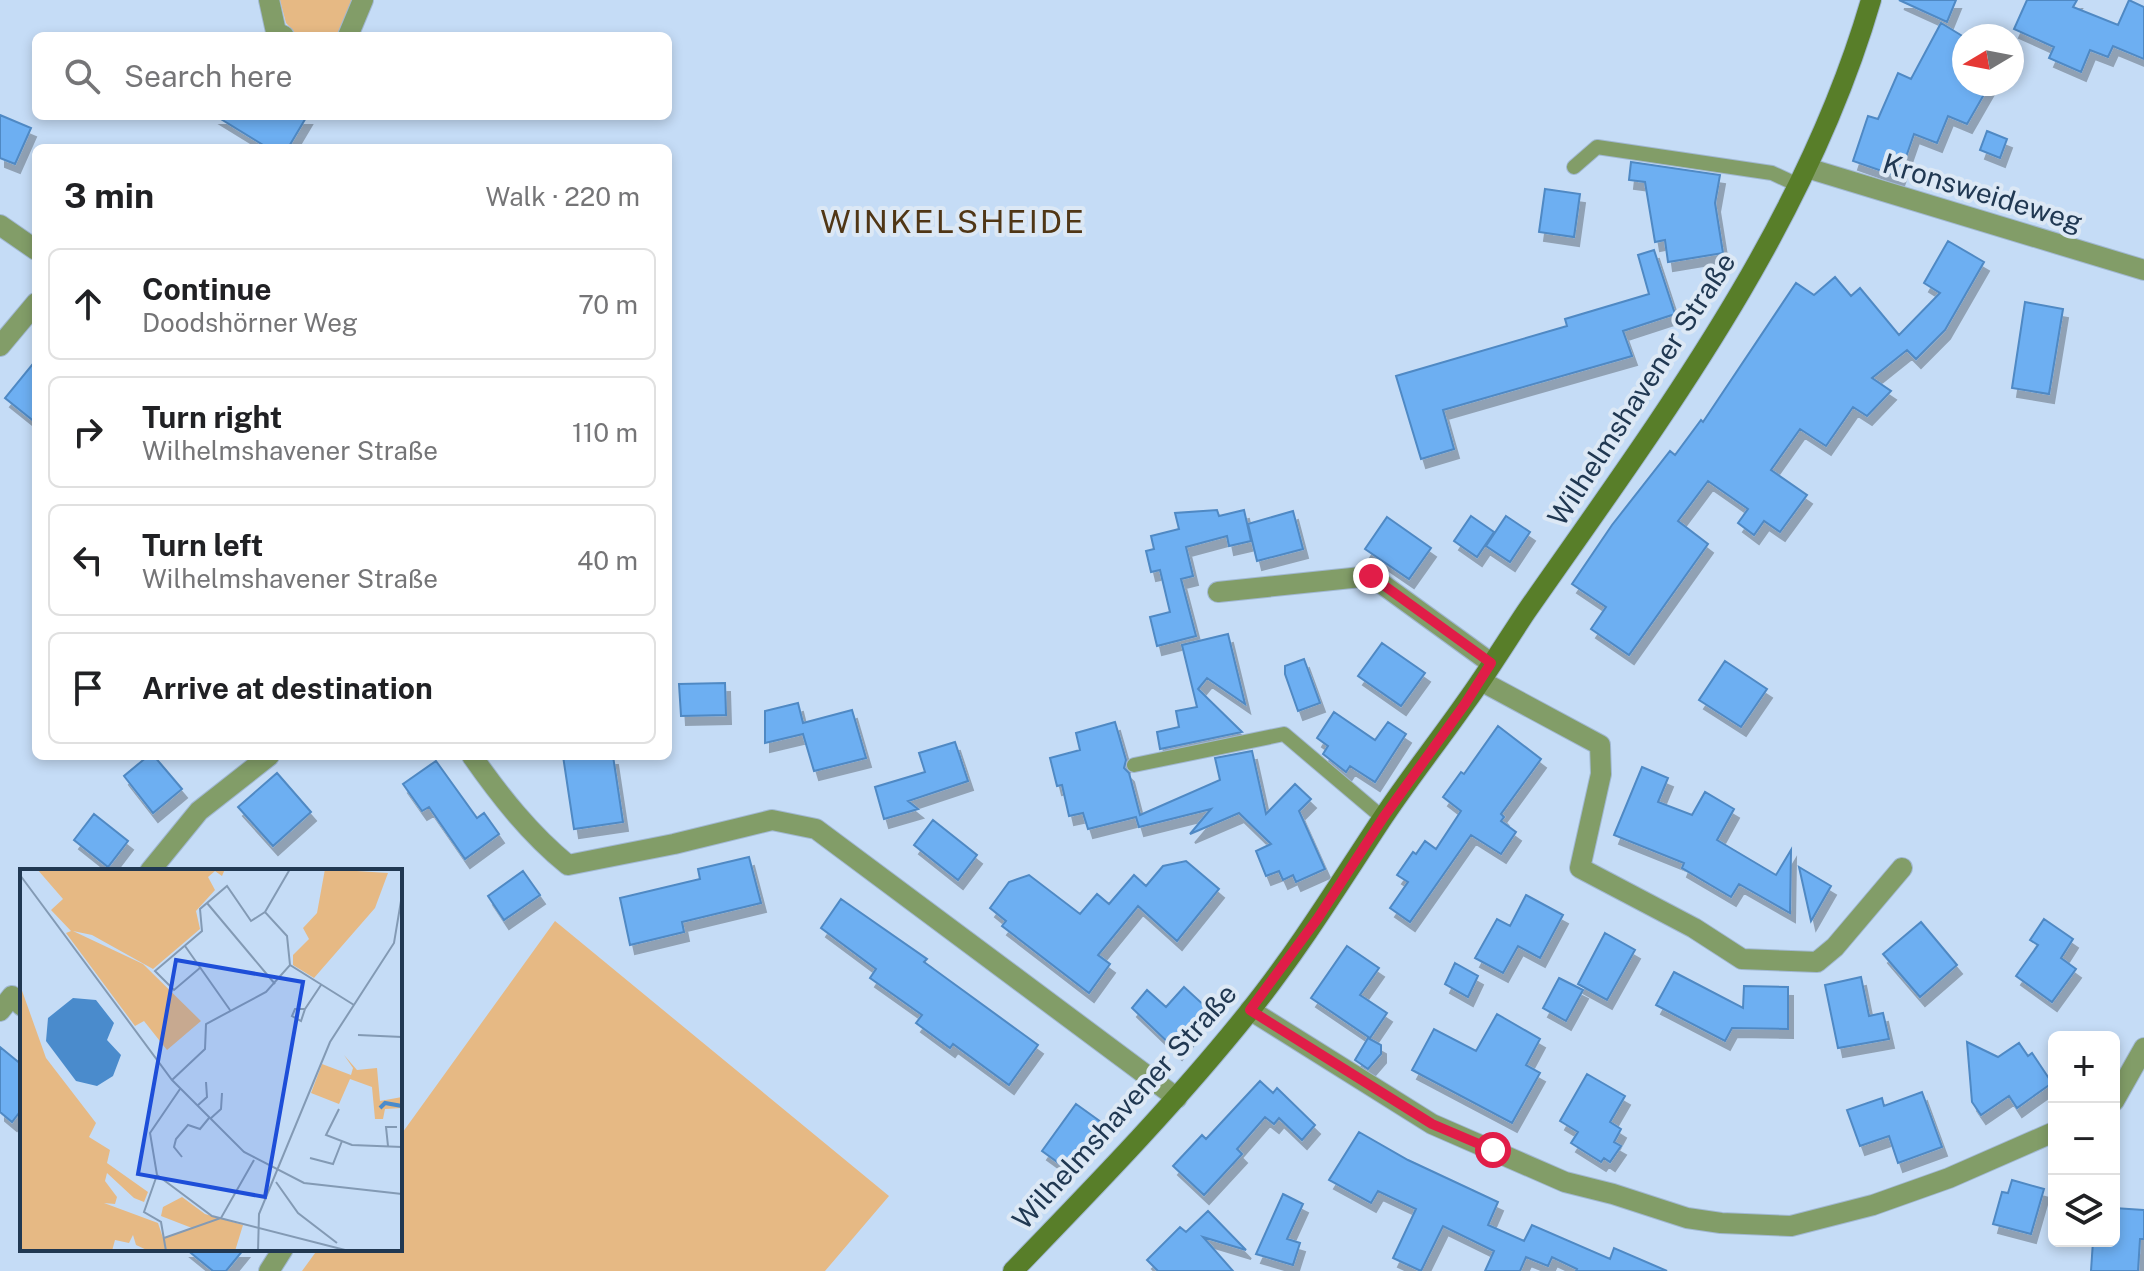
<!DOCTYPE html>
<html lang="en">
<head>
<meta charset="utf-8">
<style>
	:root { --surface:#fff; --page:#f6f6f6; --text:#202124; --muted:#757577; --line:#e0e0e0 }
	body { margin:0; font-family:"Public Sans",sans-serif; background:var(--page); color:var(--text) }
	.controls { position:absolute; right:24px; bottom:24px; display:grid; overflow:hidden; border-radius:12px; box-shadow:0 4px 12px #0003 }
	.controls button { width:72px; height:72px; display:grid; place-items:center; padding:0; border:0; border-bottom:2px solid var(--line); background:var(--surface); color:var(--text); font:40px sans-serif }
	.compass { position:absolute; left:1952px; top:24px; width:72px; height:72px; border-radius:50%; background:var(--surface); box-shadow:0 4px 12px #0003; rotate:260deg }
	.stop { position:absolute; width:24px; height:24px; margin:-18px; border:6px solid #e11d48; border-radius:50%; background:#fff }
	.stop.end { background:#e11d48; border-color:#fff; box-shadow:0 2px 8px #0008 }
	.list { margin:0; padding:0; list-style:none }
	h2 { display:flex; justify-content:space-between; align-items:center; height:104px; margin:0; padding:0 32px; font-size:34px }
	h2 small { font-size:26px; font-weight:400; color:var(--muted) }
	.list li { display:grid; grid-template-columns:52px 1fr auto; gap:24px; align-items:center; box-sizing:border-box; height:112px; margin:0 16px 16px; padding:0 16px; border:2px solid var(--line); border-radius:12px }
	.list b { display:block; font-size:30px; white-space:nowrap }
	.list p { margin:0; font-size:26px; white-space:nowrap; color:var(--muted) }
	.list em { font-size:26px; font-style:normal; color:var(--muted) }
	.icon { flex:none; width:44px; height:44px; fill:none; stroke:currentColor; stroke-width:2; stroke-linecap:round; stroke-linejoin:round }
	.map { position:relative; flex:none; width:2144px; height:1271px; overflow:hidden }
	.search { position:absolute; background:var(--surface); box-shadow:0 4px 12px #0003; left:32px; top:32px; width:640px; height:88px; display:flex; align-items:center; gap:20px; box-sizing:border-box; padding:0 28px; border-radius:12px; color:var(--muted); font-size:30px }
	.panel { position:absolute; background:var(--surface); box-shadow:0 4px 12px #0003; left:32px; top:144px; width:640px; height:616px; border-radius:12px }
	.map>svg:first-child { display:block }
	.green { fill:#e6b984 }
	.building { fill:#6daff2; stroke:#4f89c4; stroke-width:2; filter:url(#shadow) }
	.lines { fill:none; stroke-linecap:round; stroke-linejoin:round }
	.lane-casing { stroke:#a1b8d2; stroke-width:16 }
	.street-casing { stroke:#a1b8d2; stroke-width:22 }
	.secondary-casing { stroke:#a1b8d2; stroke-width:22 }
	.lane { stroke:#829d68; stroke-width:14 }
	.street { stroke:#829d68; stroke-width:20 }
	.secondary { stroke:#587e29; stroke-width:20 }
	.route { stroke:#e11d48; stroke-width:10 }
	.labels { text-anchor:middle; dominant-baseline:central; stroke-width:8; stroke-linejoin:round; paint-order:stroke }
	.street-label { font-size:28px; fill:#203852; stroke:#dce8f5 }
	.quarter-label { font-size:32px; letter-spacing:2px; fill:#503615; stroke:#dce8f5 }
	.inset-river { fill:none; stroke:#4a8bcc; stroke-width:4 }
	.inset-road { fill:none; stroke:#839ab4; stroke-width:2 }
	.view { fill:#1d4ed8; fill-opacity:0.15; stroke:#1d4ed8; stroke-width:4 }
	.inset-edge { fill:none; stroke:#203852; stroke-width:4 }
</style>
</head>
<body>
<div class="map">
<svg width="2144" height="1271" viewBox="0 0 2144 1271">
	<defs>
		<filter id="shadow"><feDropShadow dx="5" dy="9" stdDeviation="0" flood-color="#0004"/></filter>
	</defs>
	<rect width="100%" height="100%" fill="#c5dcf6"/>
	<path class="green" d="M280,0H355L338,36H298L286,23Z
		M555,921L889,1196L825,1271H302L318,1249H400V1136Z"/>
	<path class="building" d="M1899,0H1956L1947,22Z
		M2027,0H2077L2073,7L2118,25L2129,0L2144,7V59L2113,46L2108,57L2090,50L2081,72L2049,58L2054,47L2014,29Z
		M1941,23L1964,37V84H1990L1967,124L1948,116L1937,143L1914,134L1899,177L1853,161L1868,116L1878,119L1898,73L1911,79Z
		M0,115L31,128L15,164L0,158Z
		M216,116H307L288,148H268Z
		M1987,131L2007,139L2000,158L1980,150Z
		M1631,162L1720,175L1715,203L1723,253L1668,262L1665,240L1655,242L1645,182L1629,180Z
		M1545,189L1580,194L1574,237L1539,232Z
		M1948,241L1984,262L1945,330L1916,359L1907,350L1872,378L1891,391L1867,416L1853,407L1826,446L1800,429L1771,470L1807,495L1780,532L1764,521L1754,535L1738,523L1748,509L1708,481L1678,521L1708,544L1629,655L1591,629L1606,607L1572,584L1612,525L1670,451L1675,455L1701,420L1703,422L1796,283L1814,295L1835,277L1851,296L1860,288L1899,335L1940,293L1924,283Z
		M1654,250L1675,314L1623,331L1632,356L1443,410L1454,449L1421,459L1396,376L1567,326L1565,319L1649,294L1638,255Z
		M2025,302L2063,309L2049,394L2012,388Z
		M36,360V423L5,398Z
		M1217,510L1219,516L1244,510L1251,541L1229,546L1227,536L1186,547L1193,576L1181,579L1196,636L1157,646L1150,617L1170,612L1160,570L1151,572L1146,551L1154,549L1151,536L1179,529L1175,513Z
		M1293,511L1303,549L1257,561L1248,524Z
		M1471,516L1494,532L1477,557L1454,541Z
		M1506,516L1530,532L1510,562L1486,546Z
		M1387,517L1431,548L1409,579L1365,549Z
		M1228,634L1245,704L1207,678L1198,689L1242,732L1160,749L1157,732L1179,727L1176,711L1197,707L1182,645Z
		M1382,643L1425,673L1401,706L1358,676Z
		M1304,659L1320,703L1298,711L1285,674V666Z
		M1725,661L1767,689L1741,727L1699,700Z
		M725,683L726,715L681,716L679,684Z
		M798,703L803,723L852,710L866,758L814,771L803,734L765,743V711Z
		M1334,712L1375,740L1388,722L1406,734L1375,782L1350,766L1346,772L1323,754L1328,746L1317,738Z
		M1115,722L1126,760L1124,768L1129,773L1140,815L1220,780L1215,758L1252,751L1266,814L1295,784L1311,799L1299,811L1325,869L1296,882L1293,875L1283,880L1279,871L1266,876L1256,851L1271,844L1239,813L1190,834L1211,809L1139,827L1136,817L1088,829L1083,813L1069,816L1062,785L1057,786L1050,758L1080,750L1076,733Z
		M1498,726L1541,759L1501,814L1504,817L1501,821L1516,832L1501,854L1471,835L1410,922L1390,908L1408,882L1397,875L1413,852L1416,854L1425,841L1436,849L1461,811L1443,797L1461,772L1464,774Z
		M955,742L968,781L908,801L918,809L884,819L875,787L925,772L919,753Z
		M148,756H154L182,789L153,813L124,776Z
		M563,756H613L623,822L574,829Z
		M436,761L477,818L484,813L499,834L465,859L429,807L422,811L403,784Z
		M1642,767L1668,778L1658,802L1692,815L1705,792L1734,809L1717,840L1776,875L1791,850L1790,913L1739,884L1731,897L1682,868L1684,863L1614,835Z
		M277,773L311,812L273,846L238,807Z
		M94,814L128,841L108,867L74,840Z
		M933,820L977,855L958,880L914,845Z
		M749,857L761,903L682,922L684,932L630,945L620,898L700,879L698,869Z
		M1186,861L1219,889L1177,941L1138,906L1098,955L1110,964L1089,993L1002,926L1006,921L990,908L1009,882L1029,875L1080,914L1097,894L1109,904L1134,875L1146,886L1163,866Z
		M1799,867L1831,886L1811,921Z
		M523,871L540,895L504,920L488,896Z
		M1526,895L1563,915L1540,958L1518,946L1503,973L1475,958L1497,919L1510,926Z
		M841,899L927,959L924,962L1038,1045L1009,1085L953,1044L950,1048L916,1023L922,1015L870,978L876,969L821,928Z
		M2044,919L2073,939L2061,958L2076,969L2052,1002L2016,976L2038,945L2030,940Z
		M1921,922L1957,965L1920,997L1883,954Z
		M1605,933L1635,950L1607,1000L1578,984Z
		M1347,946L1379,968L1360,995L1387,1013L1370,1038L1311,998Z
		M1455,963L1478,976L1468,997L1445,984Z
		M1674,972L1743,1008L1744,986L1788,987V1029L1732,1028L1725,1041L1656,1005Z
		M1861,977L1869,1016L1883,1013L1889,1039L1838,1048L1825,985Z
		M1559,978L1583,990L1566,1021L1543,1008Z
		M1184,987L1207,1008L1195,1022L1198,1025L1177,1051L1132,1008L1147,990L1166,1007Z
		M1497,1014L1540,1039L1526,1065L1540,1073L1512,1123L1412,1070L1434,1029L1476,1051Z
		M1368,1038L1381,1045V1054L1368,1069L1355,1060Z
		M1967,1042L1998,1057L2019,1043L2028,1056L2032,1053L2052,1083L2017,1108L2009,1096L1981,1115L1972,1102Z
		M0,1047L22,1065V1109L12,1122L0,1112Z
		M1587,1074L1625,1096L1610,1122L1621,1129L1614,1142L1621,1146L1610,1162L1604,1158L1601,1162L1571,1143L1578,1132L1560,1121Z
		M1260,1081L1273,1093L1277,1088L1315,1125L1302,1140L1279,1118L1274,1124L1265,1117L1237,1149L1242,1154L1204,1195L1173,1166L1202,1135L1206,1139Z
		M1922,1092L1942,1147L1898,1163L1889,1136L1860,1146L1847,1110L1882,1098L1884,1106Z
		M1076,1104L1101,1122L1067,1169L1042,1151Z
		M1359,1132L1408,1160L1498,1202L1488,1225L1524,1241L1532,1225L1610,1259L1614,1248L1667,1271H1576L1577,1269L1552,1257L1548,1266L1526,1257L1520,1271H1485L1494,1251L1443,1226L1421,1271L1393,1258L1416,1209L1378,1191L1371,1203L1329,1180Z
		M2012,1180L2044,1189L2031,1234L1993,1224L2002,1192L2008,1193Z
		M1283,1194L1303,1204L1287,1239L1300,1243L1293,1265L1256,1254Z
		M2114,1208L2144,1210V1239H2140L2138,1271H2091L2093,1241H2114Z
		M1208,1211L1246,1250L1203,1237L1233,1271H1158L1147,1260L1180,1227L1186,1232Z
		M186,1249H244L226,1271H213Z"/>
	<g class="lines">
		<g class="lane-casing">
			<path id="lane" d="M1574,167L1597,147L1772,173L1798,185
				M1134,765L1284,734L1383,818"/>
		</g>
		<g class="street-casing">
			<path id="street" d="M269,0L276,32L284,36
				M348,36L363,0
				M1807,168L2144,270
				M0,225L36,250
				M0,346L36,303
				M1218,592L1371,576L1491,663
				M1481,681L1600,745L1601,774L1580,868L1694,928L1742,959L1817,962L1835,947L1902,868
				M472,756C500,796 530,834 568,865L674,844L772,820L816,829L1177,1098
				M150,871L199,811L269,756
				M1250,1010L1432,1124L1565,1182L1613,1194L1687,1218L1721,1223L1791,1226L1873,1205L1949,1178L2054,1132
				M0,1011L12,996L22,1006
				M2114,1101L2144,1048
				M269,1271L283,1249"/>
		</g>
		<g class="secondary-casing">
			<path id="secondary" d="M1013,1271C1094,1187 1175,1104 1248,1013C1297,952 1337,887 1380,822C1407,781 1438,742 1466,702C1487,673 1506,642 1526,612C1660,420 1805,228 1871,0"/>
		</g>
		<use href="#lane" class="lane"/>
		<use href="#street" class="street"/>
		<use href="#secondary" class="secondary"/>
	</g>
	<g class="lines">
		<path class="route" d="M1371,576L1491,663L1465,704L1383,818L1318,918L1250,1010L1432,1124L1493,1150"/>
	</g>
	<g class="labels">
		<g class="street-label">
			<text transform="translate(1983 192) rotate(17)">Kronsweideweg</text>
			<text transform="translate(1641 389) rotate(-57)">Wilhelmshavener Straße</text>
			<text transform="translate(1124 1106) rotate(-48)">Wilhelmshavener Straße</text>
		</g>
		<g class="quarter-label">
			<text x="953" y="221">WINKELSHEIDE</text>
		</g>
	</g>
	<g transform="translate(20 869)">
		<rect width="382" height="382" fill="#c5dcf6"/>
		<path d="M17,0H205L202,7L195,2L188,8L195,21L176,42L180,60L133,100L72,66L53,62L123,95L181,152L147,181L124,152L115,157L46,64L51,62L31,41L43,30ZM305,0L368,4L355,39L294,109L273,96V86L289,70L283,59L297,44ZM0,116L26,189L76,254L69,268L90,281L87,294L128,323L124,333L114,329L87,304L85,312L97,328L95,335L84,334L138,354L143,369L172,359L141,347L143,338L162,328L185,345L223,356L215,382H129L116,376L113,366L109,374L95,371L92,382H0ZM324,186L337,201L357,199L360,232L382,228V239L365,240L363,250H355L352,218L330,210L319,235L291,224L302,195L331,206L333,199Z" fill="#e6b984"/>
		<path d="M53,129L76,131L94,154L87,171L101,186L93,207L77,217L56,212L26,172L28,149Z" fill="#4a8bcc"/>
		<path class="inset-river" d="M360,239L365,234L382,237"/>
		<path class="inset-road" d="M0,6L152,211L224,283L284,314L382,325M187,34L255,115M245,43L270,0M165,77L210,141M181,98L154,121L135,102L182,62L180,40L207,17L231,52L245,43L267,67L270,96M285,140L281,152L272,147L275,140H285L301,116M338,166L382,168M152,211L185,180L186,155L246,123L270,96L334,136M160,220L130,264L137,306L192,347L329,382M177,237L187,228L186,213M319,240L306,266L332,276L382,278M190,250L201,240L202,224M368,277L366,258H377M162,288L154,278L156,270L168,256L180,260L189,249M290,289L313,295L322,272M137,306L124,343L141,353L146,382M256,313L278,344L317,374M144,369L201,349L234,291M238,382L239,345L310,173L374,74L382,26"/>
		<path class="view" d="M156,91L283,113L245,328L118,305Z"/>
		<rect width="382" height="382" class="inset-edge"/>
	</g>
</svg>
<div class="controls">
<button>+</button>
<button>−</button>
<button><svg class="icon" aria-label="layers" viewBox="0 0 24 24"><path d="M12 4l9 5-9 5-9-5zM3 14l9 5 9-5"/></svg></button>
</div>
<svg class="compass" viewBox="-18 -18 36 36"><path d="M0-13l5 13h-10z" fill="#e53935"/><path d="M0 13l5-13h-10z" fill="#757577"/></svg>
<div class="stop" style="left:1493px;top:1150px"></div>
<div class="stop end" style="left:1371px;top:576px"></div>
<div class="search"><svg class="icon" aria-label="search" viewBox="0 0 24 24"><circle cx="10" cy="10" r="6"/><path d="M15 15l6 6"/></svg>Search here</div>
<section class="panel">
<h2>3 min<small>Walk · 220 m</small></h2>
<ul class="list">
<li><svg class="icon" aria-label="ahead" viewBox="0 0 24 24"><path d="M12 20V5M6 11l6-6 6 6"/></svg><div><b>Continue</b><p>Doodshörner Weg</p></div><em>70 m</em></li>
<li><svg class="icon" aria-label="right" viewBox="0 0 24 24"><path d="M7 20v-9h11M14 6l5 5-5 5"/></svg><div><b>Turn right</b><p>Wilhelmshavener Straße</p></div><em>110 m</em></li>
<li><svg class="icon" aria-label="left" viewBox="0 0 24 24"><path d="M17 20v-9H6M10 6l-5 5 5 5"/></svg><div><b>Turn left</b><p>Wilhelmshavener Straße</p></div><em>40 m</em></li>
<li><svg class="icon" aria-label="arrive" viewBox="0 0 24 24"><path d="M6 21V4h12l-3 4 3 4H6"/></svg><div><b>Arrive at destination</b></div></li>
</ul>
</section>
</div>
</body>
</html>
